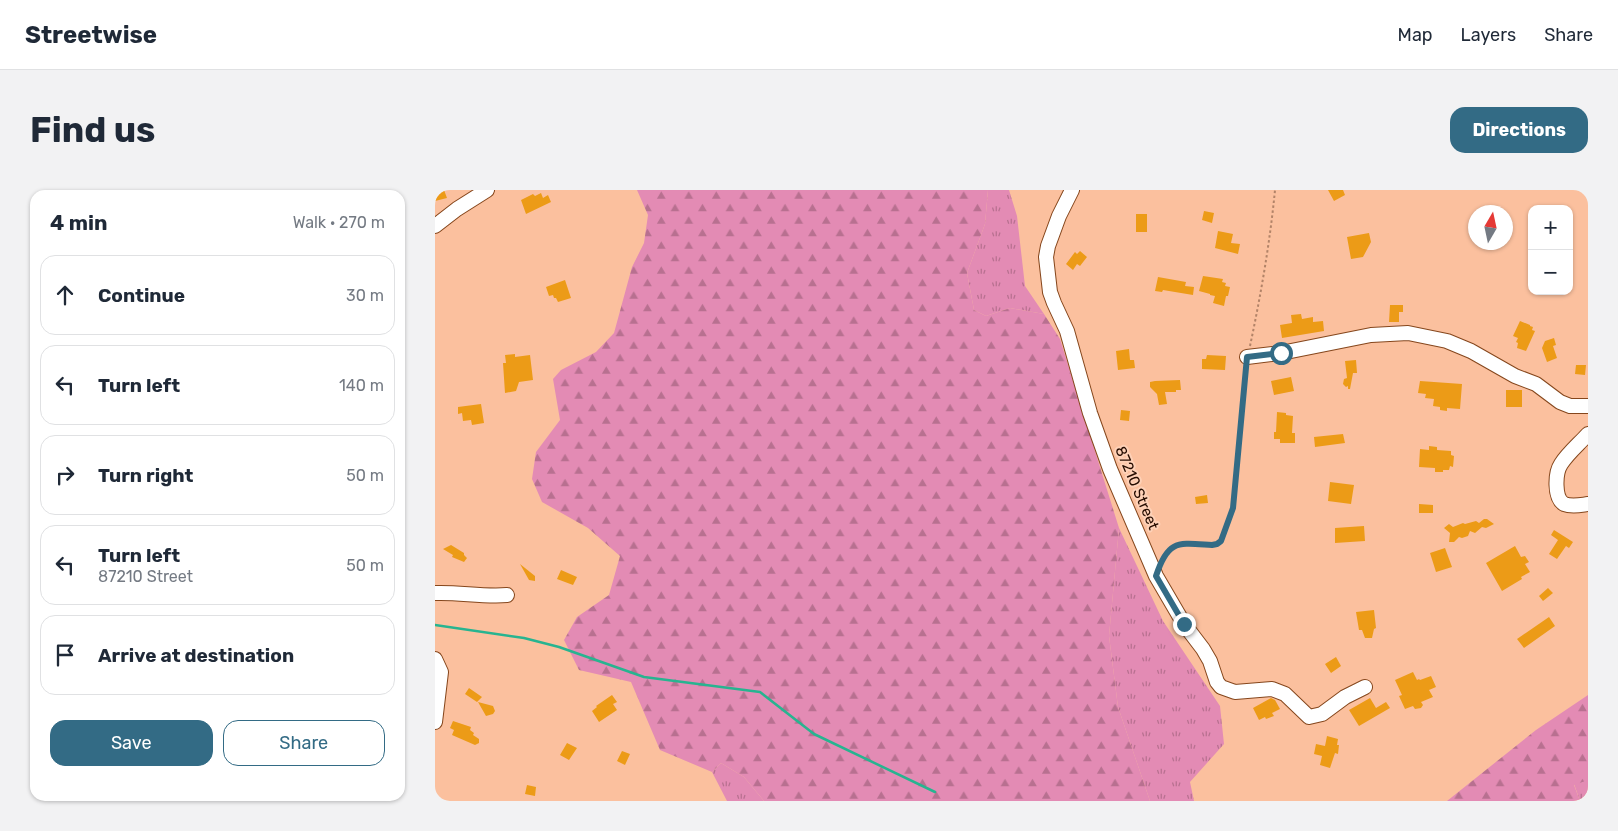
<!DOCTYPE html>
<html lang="en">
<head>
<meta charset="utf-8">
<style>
	:root { --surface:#fff; --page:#f2f2f3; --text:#1f2937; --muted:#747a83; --line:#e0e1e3; --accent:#336b85 }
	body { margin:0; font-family:Rubik,sans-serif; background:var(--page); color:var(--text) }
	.controls { position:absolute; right:15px; top:15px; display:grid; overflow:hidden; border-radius:10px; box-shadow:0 1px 4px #0004 }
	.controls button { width:45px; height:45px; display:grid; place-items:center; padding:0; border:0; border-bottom:1px solid var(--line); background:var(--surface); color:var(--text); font:25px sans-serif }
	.compass { position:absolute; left:1033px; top:15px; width:45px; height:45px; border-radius:50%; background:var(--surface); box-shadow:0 1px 4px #0004; rotate:9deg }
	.stop { position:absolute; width:15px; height:15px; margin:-11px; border:4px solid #336b85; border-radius:50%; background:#fff }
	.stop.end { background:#336b85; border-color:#fff; box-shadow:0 1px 5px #0008 }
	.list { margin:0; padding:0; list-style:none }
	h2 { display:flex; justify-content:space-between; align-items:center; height:65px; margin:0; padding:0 20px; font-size:21px }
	h2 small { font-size:16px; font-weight:400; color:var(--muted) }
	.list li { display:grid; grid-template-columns:32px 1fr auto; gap:15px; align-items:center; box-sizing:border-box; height:80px; margin:0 10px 10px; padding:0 10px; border:1px solid var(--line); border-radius:15px }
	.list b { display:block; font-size:19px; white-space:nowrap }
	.list p { margin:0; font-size:16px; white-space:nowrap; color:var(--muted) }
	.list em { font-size:16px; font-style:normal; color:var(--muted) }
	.actions { display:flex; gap:10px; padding:15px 20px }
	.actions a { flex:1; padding:11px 0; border:1px solid var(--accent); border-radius:15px; text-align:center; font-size:18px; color:var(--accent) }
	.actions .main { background:var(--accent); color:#fff }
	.icon { flex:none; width:28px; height:28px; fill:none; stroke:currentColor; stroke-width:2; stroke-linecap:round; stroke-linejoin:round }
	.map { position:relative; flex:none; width:1153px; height:611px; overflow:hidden; border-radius:15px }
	header { display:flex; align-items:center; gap:30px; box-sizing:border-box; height:70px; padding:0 25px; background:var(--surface); border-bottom:1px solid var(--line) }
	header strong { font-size:24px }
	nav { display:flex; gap:28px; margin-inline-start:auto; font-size:18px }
	.intro { display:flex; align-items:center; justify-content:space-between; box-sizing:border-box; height:120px; padding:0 30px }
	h1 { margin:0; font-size:35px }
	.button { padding:12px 22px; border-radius:15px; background:var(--accent); color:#fff; font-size:18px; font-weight:700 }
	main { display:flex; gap:30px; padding:0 30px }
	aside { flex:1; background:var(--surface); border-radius:15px; box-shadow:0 1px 4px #0004 }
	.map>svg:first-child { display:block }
	.grass { fill:url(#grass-tufts) }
	.forest { fill:url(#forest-firs) }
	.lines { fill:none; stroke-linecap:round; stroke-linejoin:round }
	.stream { stroke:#27b490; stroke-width:2.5 }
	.building { fill:#ec9b17 }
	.minor-casing { stroke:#85461c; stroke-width:16 }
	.path { stroke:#b28368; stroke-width:2; stroke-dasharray:2.5 2.5; stroke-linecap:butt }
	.minor { stroke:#fff; stroke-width:14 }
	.route { stroke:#336b85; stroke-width:6 }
	.labels { text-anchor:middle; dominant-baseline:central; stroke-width:4; stroke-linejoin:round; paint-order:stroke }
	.street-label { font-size:15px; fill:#250c00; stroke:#fed1b7 }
</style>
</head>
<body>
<header>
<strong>Streetwise</strong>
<nav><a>Map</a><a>Layers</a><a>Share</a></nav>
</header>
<div class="intro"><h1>Find us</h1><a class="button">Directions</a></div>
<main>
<aside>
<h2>4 min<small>Walk · 270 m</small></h2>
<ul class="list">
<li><svg class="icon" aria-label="ahead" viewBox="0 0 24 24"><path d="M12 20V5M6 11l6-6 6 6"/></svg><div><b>Continue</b></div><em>30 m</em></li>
<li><svg class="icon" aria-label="left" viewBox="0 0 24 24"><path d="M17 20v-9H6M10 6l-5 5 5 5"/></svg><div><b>Turn left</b></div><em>140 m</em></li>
<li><svg class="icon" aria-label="right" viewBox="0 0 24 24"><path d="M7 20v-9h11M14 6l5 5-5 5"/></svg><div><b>Turn right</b></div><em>50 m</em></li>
<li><svg class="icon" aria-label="left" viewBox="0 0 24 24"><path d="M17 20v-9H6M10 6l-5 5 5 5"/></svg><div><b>Turn left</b><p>87210 Street</p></div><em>50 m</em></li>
<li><svg class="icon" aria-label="arrive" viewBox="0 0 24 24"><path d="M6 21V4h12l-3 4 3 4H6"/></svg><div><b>Arrive at destination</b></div></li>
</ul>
<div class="actions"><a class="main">Save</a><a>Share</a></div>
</aside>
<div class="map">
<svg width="1153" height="611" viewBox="0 0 1153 611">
	<defs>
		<pattern id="grass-tufts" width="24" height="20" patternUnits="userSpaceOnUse" patternTransform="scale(1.25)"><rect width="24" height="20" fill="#e38bb4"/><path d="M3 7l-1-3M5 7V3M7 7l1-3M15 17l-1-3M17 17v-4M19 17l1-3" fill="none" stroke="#b87090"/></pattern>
		<pattern id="forest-firs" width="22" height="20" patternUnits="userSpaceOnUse" patternTransform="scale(1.25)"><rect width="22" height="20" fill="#e38bb4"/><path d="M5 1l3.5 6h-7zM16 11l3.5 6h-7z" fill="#b87090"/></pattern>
	</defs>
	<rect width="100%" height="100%" fill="#fbc09e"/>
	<path class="grass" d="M553,0H574L582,26L590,96L609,124L575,118L551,126L539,120L532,83L550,34Z
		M684,338L728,431L785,516L789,554L755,592L759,611H715L683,517L674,446Z
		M286,573L309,587L329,611H292L277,582Z
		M1151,590H1153V611H1145L1139,594Z"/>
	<path class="forest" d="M202,0H553L550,34L532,83L539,120L551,126L575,118L609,124L625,149L684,338L674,446L683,517L715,611H329L309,587L286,573L277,582L225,560L196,492L144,480L129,450L142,427L174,405L185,366L153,338L107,312L97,289L101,262L125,230L118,189L126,180L161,162L179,143L197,77L209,53L213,25Z
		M1153,505V590L1139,595L1145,611H1012L1101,540Z"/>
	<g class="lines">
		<path class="stream" d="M0,435L89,448L124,457L209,487L325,502L379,544L500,602"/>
	</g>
	<path class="building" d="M0,0H9L12,8L0,11Z
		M893,0H908L910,5L899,11Z
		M106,3L108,8L113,5L116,12L91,24L86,10L98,4L100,6Z
		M769,21L779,23L777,33L767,30Z
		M701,24H712V42H701Z
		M783,41L798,44L796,53L805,54L803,64L780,58Z
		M934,43L936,52L928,67L916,69L912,47Z
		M645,61L652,67L645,76L642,74L638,80L631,74L640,62L642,64Z
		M768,86L788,89L787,92L791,93L790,96L795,97L793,106H791L789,116L778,113L780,106L775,105V104L764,101Z
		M723,87L751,92L750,96L759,97L758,105L728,100L727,102L720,101Z
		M130,90L136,108L123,112L121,108H119L118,105L114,106L111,97Z
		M955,115H968V122H964V132H954Z
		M866,124L867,129L878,127V132L888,131L889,141L847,148L845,135L857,133L856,125Z
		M1085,131L1095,135V136L1098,137L1097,140L1100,141L1091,161L1082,158L1083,153L1081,152L1083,148L1078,146Z
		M1119,148L1121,155L1118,156L1122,168L1112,172L1107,158L1110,151Z
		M694,159L695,170H699L700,178L683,180L681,161Z
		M80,164V167L95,165L98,190L84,192L81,201L70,203L68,173H71L70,165Z
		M772,165L791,166L790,180L767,179V169H771Z
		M921,170L922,183H918L915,199H913V196L911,197L908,194L909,189L912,188L910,171Z
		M1141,175H1151L1150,185L1140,184Z
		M856,187L859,201L839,205L836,191Z
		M745,190L746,200H741V202H730L732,214L724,215L722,204L715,197V192L720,191Z
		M985,191L1027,194L1025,219L1012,218V221L1005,220V217L998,216L999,209L990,208L991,204L983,203Z
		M1071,200H1087V217H1071Z
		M46,214L49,233L37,235L36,230L28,231L27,223L23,224V217Z
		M686,220L695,221L694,231L685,230Z
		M842,222L851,223V225L858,226L857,243H860V253H845V249H839V242H841Z
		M908,244L910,253L880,257L879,247Z
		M994,256L1002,257V260L1016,261V265L1019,266L1018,277L1015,276L1014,280H1008V282H1000V278L984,277L985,259L994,260Z
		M895,292L919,295L916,314L893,311Z
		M772,305L773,313L761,314L760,307Z
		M984,314L998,315V323H984Z
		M1049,329H1052L1059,334L1051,338L1047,337L1040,343L1035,341L1033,346L1027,348L1024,347L1019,352H1014L1015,343L1009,338L1014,334L1018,337L1028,333L1030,334L1041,331L1044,333Z
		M929,336L930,351L900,353V338Z
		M1119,340L1138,352L1134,358L1131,356L1122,369L1114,364L1123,350L1116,345Z
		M16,355L29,363V365L32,368L29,372L17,367L18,365L8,359Z
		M1080,356L1086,367L1090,366L1094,372L1090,374L1095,382L1086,387L1087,389L1067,401L1051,373Z
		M1010,358L1017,377L1001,382L995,363Z
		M85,374L100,386V391L94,390Z
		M126,380L142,387L138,395L122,389Z
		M1113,398L1118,403L1108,411L1104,406Z
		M939,420L941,438L939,439L937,448H930L927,440H924L921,422Z
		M1114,427L1120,436L1089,458L1082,449Z
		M901,467L906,476L896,483L890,474Z
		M978,482L982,490L984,489L985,490L996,486L1001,497L994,500L998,507L986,512L988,515L986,518L980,519L978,516L970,519L964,506L967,505L960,490Z
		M34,498L47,507L42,512L30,504Z
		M177,505L182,512L178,514L182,520L164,532L157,521L162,517L161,516Z
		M836,508L840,510L845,519L837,523L839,526L831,529L830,527L824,530L818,518Z
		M935,508L941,518L951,512L955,518L924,536L914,520Z
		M43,512L58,516L60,521L58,524L51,526Z
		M18,531L36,537L35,540L39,543L38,545L44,549V553L40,555L17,545L19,540L15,538Z
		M892,546L903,549L902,555H904L903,564L900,563L895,578L885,575L887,566L879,564L881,554L890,556Z
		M132,553L142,558L134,570L125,565Z
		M187,561L195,564L190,575L182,571Z
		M92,595L101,597L100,606L90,604Z"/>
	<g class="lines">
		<g class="minor-casing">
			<path id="minor" d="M637,0L624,26L613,56L611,67L615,102L619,113L632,141L655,223L675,279L721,386L749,434L768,459L775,471L782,492L786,497L800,502L837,499L850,504L874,527L887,524L910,507L930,497
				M0,36L22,19L52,0
				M812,167L846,163L936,145L973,143L1012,151L1036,161L1080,186L1101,194L1125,212L1135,216H1153
				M1153,244C1144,254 1133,263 1126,274C1120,283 1119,308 1129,314C1137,317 1145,315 1153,314
				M0,403C24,402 48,407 72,405
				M0,469L6,482L0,532"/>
		</g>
		<path class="path" d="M815,156C826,104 835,52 840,0
			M727,369C738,348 757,354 777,355L781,354L786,351L798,318L811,177"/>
		<use href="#minor" class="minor"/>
	</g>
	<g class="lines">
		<path class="route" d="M749,434L721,386C733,349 743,353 777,355L782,354L786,351L798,318L812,167L846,163"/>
	</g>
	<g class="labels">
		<g class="street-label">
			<text transform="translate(702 298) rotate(67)">87210 Street</text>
		</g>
	</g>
</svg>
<div class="controls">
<button>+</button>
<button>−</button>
</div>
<svg class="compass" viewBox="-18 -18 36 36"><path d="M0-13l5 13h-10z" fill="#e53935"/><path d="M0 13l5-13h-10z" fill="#747a83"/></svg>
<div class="stop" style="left:846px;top:163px"></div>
<div class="stop end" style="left:749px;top:434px"></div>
</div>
</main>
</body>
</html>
